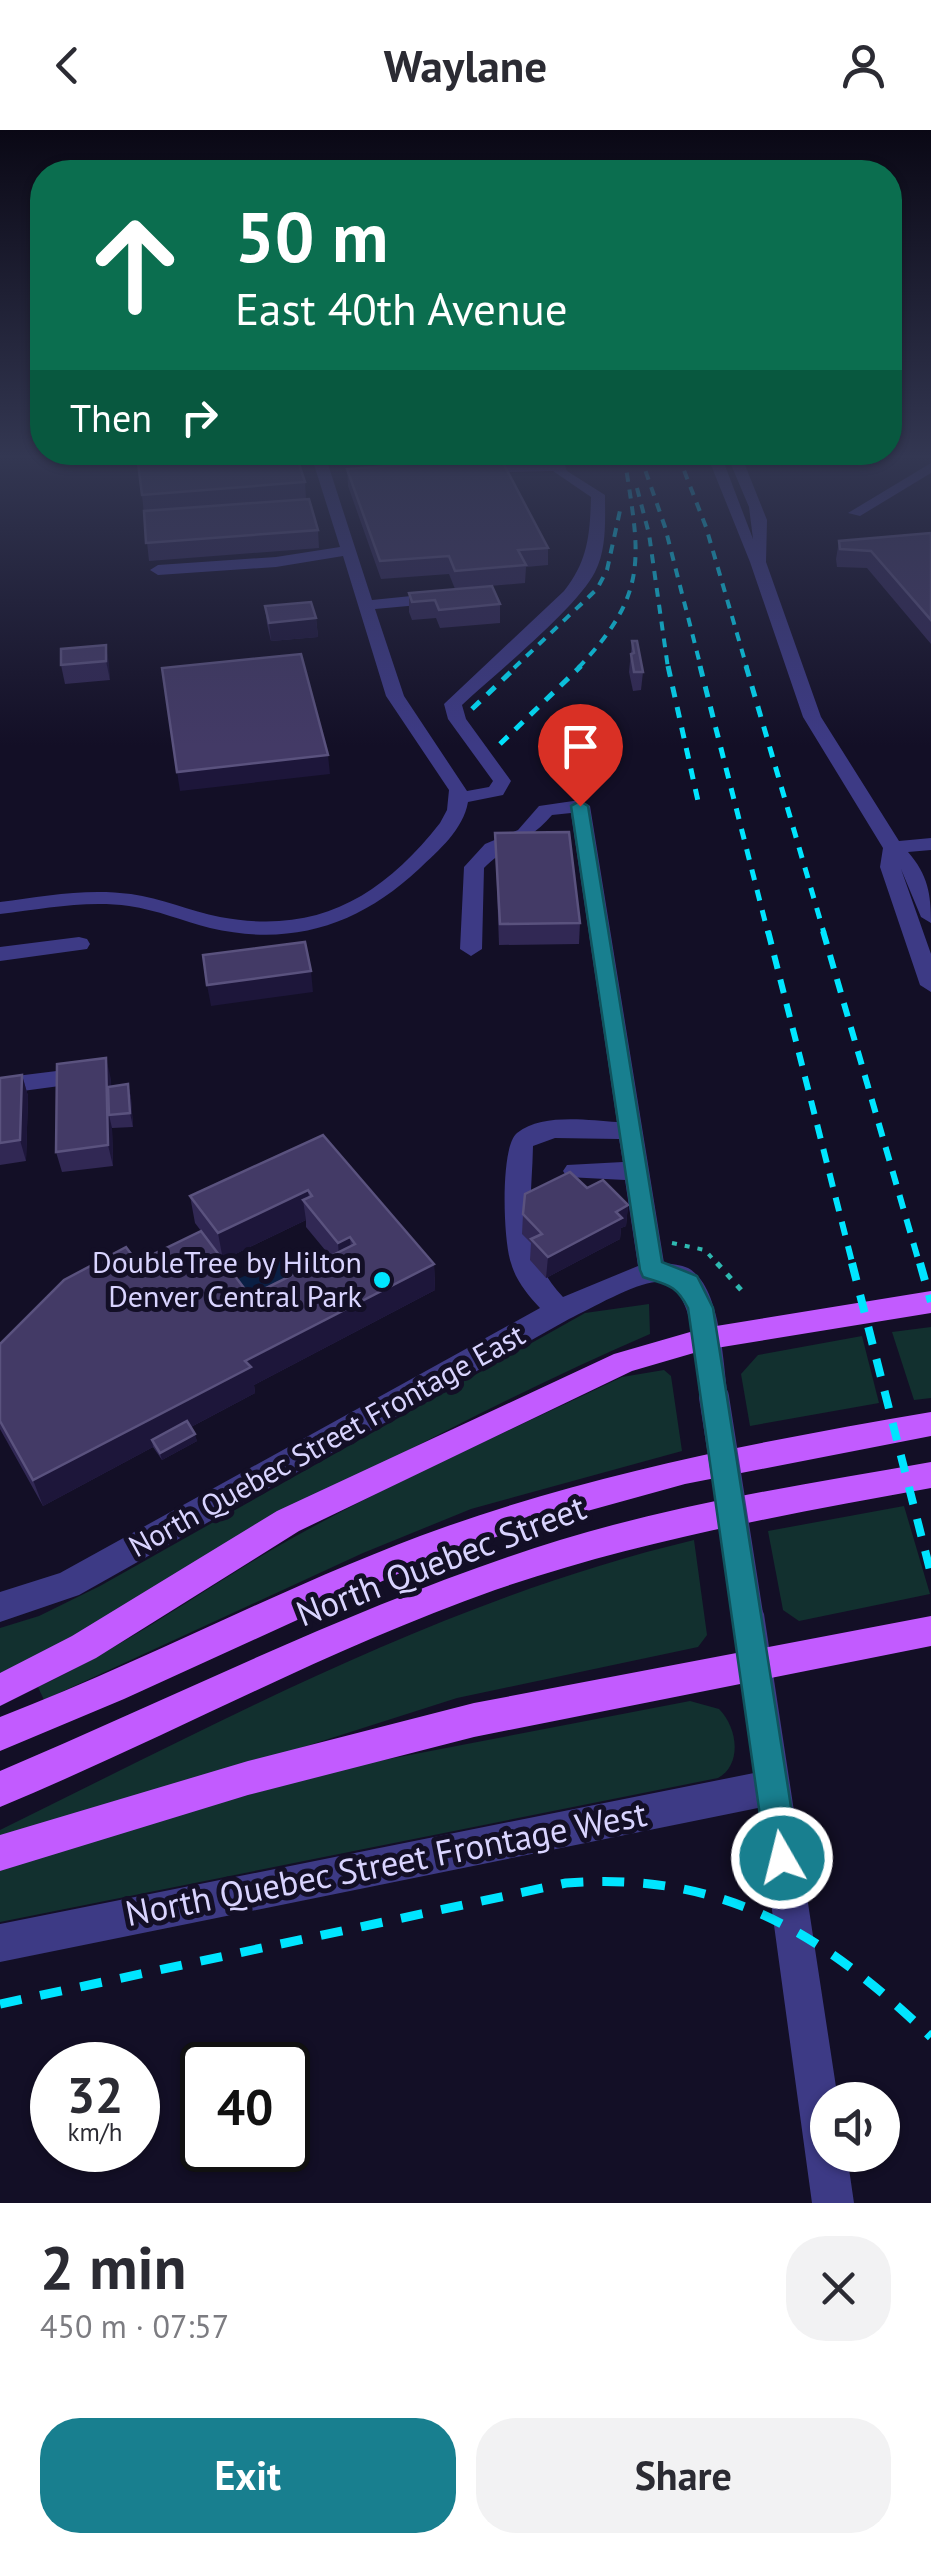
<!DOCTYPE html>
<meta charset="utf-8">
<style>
body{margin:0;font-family:"PT Sans",sans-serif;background:#f2f2f3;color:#2b2b33;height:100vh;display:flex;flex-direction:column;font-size:38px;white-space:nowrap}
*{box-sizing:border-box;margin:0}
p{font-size:32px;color:#7c7c81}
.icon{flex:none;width:55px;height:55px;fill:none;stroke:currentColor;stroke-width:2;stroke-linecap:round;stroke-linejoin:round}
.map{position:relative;height:2073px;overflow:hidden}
.drawer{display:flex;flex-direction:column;background:#fff;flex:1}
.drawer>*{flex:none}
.banner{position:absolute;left:30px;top:30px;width:872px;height:305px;border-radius:40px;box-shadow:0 2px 8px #0004;background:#0b6e4f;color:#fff;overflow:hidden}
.fabs{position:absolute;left:810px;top:1952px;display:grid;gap:20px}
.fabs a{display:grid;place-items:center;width:90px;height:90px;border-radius:50%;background:#fff;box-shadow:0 2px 8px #0004;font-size:50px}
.speed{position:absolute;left:30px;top:1912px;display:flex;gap:20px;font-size:50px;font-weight:700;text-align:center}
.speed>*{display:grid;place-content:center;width:130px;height:130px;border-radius:50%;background:#fff;box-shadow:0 2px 8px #0004;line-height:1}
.speed small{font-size:25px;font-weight:400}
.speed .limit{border:5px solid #111;border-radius:15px;background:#fff;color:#111}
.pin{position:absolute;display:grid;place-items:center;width:85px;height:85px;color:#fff;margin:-102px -42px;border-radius:50% 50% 50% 0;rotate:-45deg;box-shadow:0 0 10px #0007}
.pin .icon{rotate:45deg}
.me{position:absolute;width:110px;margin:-55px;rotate:352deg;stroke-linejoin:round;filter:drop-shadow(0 0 8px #0008)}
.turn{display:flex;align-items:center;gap:35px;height:210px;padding:0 40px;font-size:45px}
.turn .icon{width:130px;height:130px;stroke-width:2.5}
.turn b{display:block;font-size:70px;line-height:85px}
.then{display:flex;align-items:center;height:95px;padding:0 40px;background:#0003;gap:20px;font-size:38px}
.round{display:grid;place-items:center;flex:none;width:105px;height:105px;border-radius:40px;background:#f2f2f3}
.overview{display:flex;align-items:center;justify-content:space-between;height:170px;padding:0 40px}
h1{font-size:60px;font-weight:800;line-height:75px}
.button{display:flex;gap:20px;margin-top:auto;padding:20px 40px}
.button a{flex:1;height:115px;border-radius:40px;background:#187f8f;color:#fff;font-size:40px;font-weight:800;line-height:115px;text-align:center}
.button a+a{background:#f2f2f3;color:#2b2b33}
header{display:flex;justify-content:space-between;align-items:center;height:130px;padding:0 40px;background:#fff;font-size:45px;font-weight:800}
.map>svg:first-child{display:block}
.green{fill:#12302f}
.water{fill:#0a1f44}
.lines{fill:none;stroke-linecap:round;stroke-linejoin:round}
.path-far1{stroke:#2fb8b0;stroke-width:4;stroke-dasharray:5 8;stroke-linecap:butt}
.path{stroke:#2fb8b0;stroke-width:5;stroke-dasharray:6 9;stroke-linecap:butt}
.minor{fill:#3d3a85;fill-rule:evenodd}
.major{fill:#c25bff;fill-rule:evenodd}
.rail-far4{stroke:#00e5ff;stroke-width:4;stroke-dasharray:9 8;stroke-linecap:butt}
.rail-far3{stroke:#00e5ff;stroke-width:5;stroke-dasharray:11 10;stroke-linecap:butt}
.rail-far2{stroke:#00e5ff;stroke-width:6;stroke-dasharray:14 11;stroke-linecap:butt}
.rail-far1{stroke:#00e5ff;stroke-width:8;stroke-dasharray:18 15;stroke-linecap:butt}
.rail{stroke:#00e5ff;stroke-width:9;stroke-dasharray:22 19;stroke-linecap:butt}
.minor-bridge{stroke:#3d3a85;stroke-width:30}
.wall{fill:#312854}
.shaded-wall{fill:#1d163a}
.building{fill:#433a66;stroke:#5a527e;stroke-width:2.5}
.route{fill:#187f8f;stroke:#10535d;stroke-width:2.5}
.poi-dot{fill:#00e5ff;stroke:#130f26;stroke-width:4}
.labels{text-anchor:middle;stroke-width:10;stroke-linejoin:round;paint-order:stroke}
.poi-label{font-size:30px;fill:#d9d4ff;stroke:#130f26;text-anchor:end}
.street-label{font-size:30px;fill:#d9d4ff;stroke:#130f26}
.near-street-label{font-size:35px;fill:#d9d4ff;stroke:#130f26}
</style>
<header><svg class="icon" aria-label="back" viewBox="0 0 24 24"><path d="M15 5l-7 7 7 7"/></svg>Waylane<svg class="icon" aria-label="person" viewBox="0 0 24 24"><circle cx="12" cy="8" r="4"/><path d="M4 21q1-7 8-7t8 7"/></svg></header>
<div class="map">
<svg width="931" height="2073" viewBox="0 0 931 2073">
<rect width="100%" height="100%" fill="#130f26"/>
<g class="green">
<path d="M649,1174L650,1204C424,1302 212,1427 0,1553V1498L39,1486L100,1456L585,1183Z"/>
<polygon points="931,1197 931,1268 914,1270 892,1202"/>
<polygon points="862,1206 879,1273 750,1296 741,1244 758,1225"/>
<path d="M664,1240L671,1246L682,1321L471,1379L363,1423L44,1570L38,1557C120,1519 191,1468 268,1422C381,1356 504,1304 622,1247Z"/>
<polygon points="904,1376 930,1464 799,1491 783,1480 768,1401"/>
<path d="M694,1410L707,1505L698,1517L457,1568L15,1709L0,1708V1700C226,1589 447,1469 694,1410Z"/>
<path d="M690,1571L719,1579C737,1597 743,1634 718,1648L0,1792V1735L347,1637Z"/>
</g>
<polygon class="water" points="284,1127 298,1145 251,1168 238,1149"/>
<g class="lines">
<polyline class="path-far1" points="672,1113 705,1120 719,1136"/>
<polyline class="path" points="717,1133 743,1162"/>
<g class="minor">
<polygon points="170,325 120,333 113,329 118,325"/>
<path d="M311,325H325L372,470L441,463L449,468L441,473L375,479L404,566L467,661L489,657L493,651L448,589L444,574L564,461C588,431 590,404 591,367L553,341L471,343L464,339L471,335L550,333L547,325H561L567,341L605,365C605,390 607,419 595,442C576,479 495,544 462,575L466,589L511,651L503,665L468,672C463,700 439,720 419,739C359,795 292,817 210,798C183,791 157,780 129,776C86,770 43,779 0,784V772C43,766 87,758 131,764C161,768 190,781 220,787C316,805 381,768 440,693L447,680L449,660L386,566L343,426L276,437L158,445L150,440L158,435L276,427L340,417Z"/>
<path d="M707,325H721L753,409L749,377L727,325H741L767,390L766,432L821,587L899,711L931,708V720L908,722C928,745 931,764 931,793L921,787L901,739L931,824V862L920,855L880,737L883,718L803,587L750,432Z"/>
<polygon points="931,333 931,343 860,386 848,383"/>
<path d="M580,670L590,676L664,1133C672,1134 681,1135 688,1138C721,1156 723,1233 728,1267L724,1275L714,1279L704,1275L700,1267C695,1237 697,1151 656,1152C635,1153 590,1179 569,1189L79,1465L0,1492V1462L60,1443L540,1178C528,1165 516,1151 511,1133C503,1111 500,1016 517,1003C542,983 587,990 617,992L571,683L552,685C528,713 507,714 484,738L482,819L471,826L460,819L464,737L485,714L518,700L539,676ZM555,1008L619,1009L623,1032L567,1035L563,1041L567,1047L625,1050L638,1136L563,1167C519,1121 532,1075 533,1016Z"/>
<polygon points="79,807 87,809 90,814 87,819 0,831 0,817"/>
<polygon points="89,937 97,939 101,945 97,951 0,964 0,948"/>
<polygon points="748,1469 759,1473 764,1484 838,1970 828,1970 828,2025 847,2025 854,2073 812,2073 758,1678 0,1832 0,1794 754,1643 732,1484 737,1473"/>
</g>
<g class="major">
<polygon points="931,1161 931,1183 704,1220 632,1241 299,1401 96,1528 0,1576 0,1543 72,1506 277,1381 614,1224 704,1198"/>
<path d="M931,1282V1306L685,1354L504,1404L400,1443L124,1569L0,1621V1587C151,1529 293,1451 445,1397C603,1341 767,1310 931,1282Z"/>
<path d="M931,1332V1358C783,1385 637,1411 495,1460C325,1520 166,1608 0,1677V1641C186,1562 367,1470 560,1410C681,1373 807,1354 931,1332Z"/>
<polygon points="931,1486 931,1516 474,1607 248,1665 0,1741 0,1705 248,1631 474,1573"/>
</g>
<g class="rail-far4">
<polyline points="640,325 665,397 701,538"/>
<polyline points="678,325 706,397 747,538"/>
<polyline points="637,358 649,404 668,538"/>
<polyline points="514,538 597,459 607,440 621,376"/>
<path d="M578,538C652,461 639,424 624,325"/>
</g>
<g class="rail-far3">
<polyline points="668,536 698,671"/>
<polyline points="700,536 768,803"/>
<polyline points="746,536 824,803"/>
<polyline points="472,579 517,536"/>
<polyline points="500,614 581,536"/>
</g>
<g class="rail-far2">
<polyline points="768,801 853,1136"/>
<polyline points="823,801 920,1136"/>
</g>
<g class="rail-far1">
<polyline points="852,1133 931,1444"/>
<polyline points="920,1133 931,1172"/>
</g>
<path class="rail" d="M0,1874L566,1753C723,1741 821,1802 931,1907"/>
<polyline class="minor-bridge" points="714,1267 748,1484"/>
</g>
<g class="wall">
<polygon points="410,325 487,325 487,326 413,332"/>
<polygon points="347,339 548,418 548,435 526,437 525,453 455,459 449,444 381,449 348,356"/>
<polygon points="305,352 306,369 318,400 319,418 149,431 142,365"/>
<polygon points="931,403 931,514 867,438 837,437 836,429 839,411"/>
<polygon points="409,463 500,474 500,493 440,498 436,488 412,490 409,482"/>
<polygon points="265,476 316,488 318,507 271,511 267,494"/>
<polygon points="632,511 643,542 641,560 633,561 629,542"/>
<polygon points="106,515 110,550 65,554 61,535"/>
<polygon points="495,703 580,793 579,814 499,815"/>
<polygon points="106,928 111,957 128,954 131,968 133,997 112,998 113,1036 62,1042 56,1022"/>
<polygon points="22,945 28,966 26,1031 0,1035 0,948"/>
<polygon points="323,1005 434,1134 435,1160 254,1255 255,1263 191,1297 197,1311 162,1330 153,1317 43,1376 0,1299 0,1214 137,1132 250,1166 330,1126 306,1097 306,1090 223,1130 195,1093 190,1066"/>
<polygon points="587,1058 628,1075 626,1096 621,1098 620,1109 546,1148 530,1130 531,1113 522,1104 523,1084"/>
</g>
<g class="shaded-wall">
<polygon points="348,325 367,325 367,332 348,334"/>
<polygon points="316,488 318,507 271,511 269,493"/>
<polygon points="106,515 109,533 110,550 106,531"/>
<polygon points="328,625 330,644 180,661 177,642"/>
<polygon points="311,841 313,862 211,876 207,855"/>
<polygon points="106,928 111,949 112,985 109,985 112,998 113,1036 108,1015"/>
<polygon points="22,945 28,966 26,1031 20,1010"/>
<polygon points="128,954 131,968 133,997 130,983"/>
<polygon points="308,1060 310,1079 303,1070 306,1090 223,1130 218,1103"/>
<polygon points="628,1075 626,1096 621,1098 620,1109 546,1148 548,1127 616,1082"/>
<polygon points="350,1107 352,1134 340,1140 338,1113"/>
<polygon points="434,1134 435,1160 254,1255 255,1263 155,1316 152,1310 153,1317 43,1376 33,1350 245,1231"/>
<polygon points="195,1304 197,1311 162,1330 160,1323"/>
</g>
<g class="building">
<polygon points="137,325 296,325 305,352 142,365"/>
<polygon points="500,327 548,418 518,420 526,435 455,441 449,426 380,431 347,339"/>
<polygon points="309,369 318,400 146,413 144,381"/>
<polygon points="931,403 931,490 871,421 840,419 839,411"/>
<polygon points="492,456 500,474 439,480 435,470 412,472 409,463"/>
<polygon points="311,472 316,488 269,493 265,476"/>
<polygon points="632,511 637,511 643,542 634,542 631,524 634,523"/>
<polygon points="106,515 106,531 61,535 61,519"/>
<polygon points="301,524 328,625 177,642 162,538"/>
<polygon points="569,702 580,793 500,794 495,703"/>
<polygon points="305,812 311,841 207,855 203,825"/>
<polygon points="106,928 108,1015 56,1022 57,934"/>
<polygon points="22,945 20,1010 0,1013 0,948"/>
<polygon points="128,954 130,983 109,985 108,957"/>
<polygon points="323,1005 434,1134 245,1231 251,1237 33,1350 0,1291 0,1214 64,1150 126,1117 137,1132 201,1101 250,1166 355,1114 350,1107 338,1113 303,1070 312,1066 308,1060 218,1103 190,1066"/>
<polygon points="570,1042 587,1058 603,1050 628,1075 616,1082 622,1088 548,1127 531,1109 542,1104 523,1084 525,1064"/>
<polygon points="187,1291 195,1304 160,1323 152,1310"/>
</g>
<linearGradient id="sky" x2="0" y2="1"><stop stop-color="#0a0815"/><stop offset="0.53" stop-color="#333752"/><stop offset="1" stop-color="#333752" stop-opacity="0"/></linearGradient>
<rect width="931" height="616" fill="url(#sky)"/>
<path class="route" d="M580,671L588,676L662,1132L697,1146L713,1178L799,1728L794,1740L782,1745L771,1740L766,1728L688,1178C676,1154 667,1155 643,1147L640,1140L571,676Z"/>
<circle class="poi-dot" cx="382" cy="1150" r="10"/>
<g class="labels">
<g class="poi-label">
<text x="362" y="1143">DoubleTree by Hilton<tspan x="362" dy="34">Denver Central Park</tspan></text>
</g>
<g class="street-label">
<text transform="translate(327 1311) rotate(-29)" y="10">North Quebec Street Frontage East</text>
</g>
<g class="near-street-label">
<text transform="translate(441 1431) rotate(-21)" y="12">North Quebec Street</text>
<text transform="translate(386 1734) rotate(-11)" y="12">North Quebec Street Frontage West</text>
</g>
</g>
</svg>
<div class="fabs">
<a><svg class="icon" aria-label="sound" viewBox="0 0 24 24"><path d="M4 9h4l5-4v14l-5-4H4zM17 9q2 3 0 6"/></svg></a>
</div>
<div class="speed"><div>32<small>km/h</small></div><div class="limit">40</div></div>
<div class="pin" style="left:580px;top:676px;background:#d93025"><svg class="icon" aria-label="arrive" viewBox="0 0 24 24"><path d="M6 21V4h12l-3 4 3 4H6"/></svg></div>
<svg class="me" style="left:782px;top:1728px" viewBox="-20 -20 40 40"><circle r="17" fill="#187f8f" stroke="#fff" stroke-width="3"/><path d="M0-11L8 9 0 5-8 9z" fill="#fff"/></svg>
<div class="banner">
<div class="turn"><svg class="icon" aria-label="ahead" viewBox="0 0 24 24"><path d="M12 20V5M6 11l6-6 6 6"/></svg><div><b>50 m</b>East 40th Avenue</div></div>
<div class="then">Then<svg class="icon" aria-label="right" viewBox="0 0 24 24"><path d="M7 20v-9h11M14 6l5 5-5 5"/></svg></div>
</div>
</div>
<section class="drawer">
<div class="overview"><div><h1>2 min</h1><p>450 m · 07:57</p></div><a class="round"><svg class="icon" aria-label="close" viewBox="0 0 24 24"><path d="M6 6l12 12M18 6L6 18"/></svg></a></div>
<div class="button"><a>Exit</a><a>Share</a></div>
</section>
